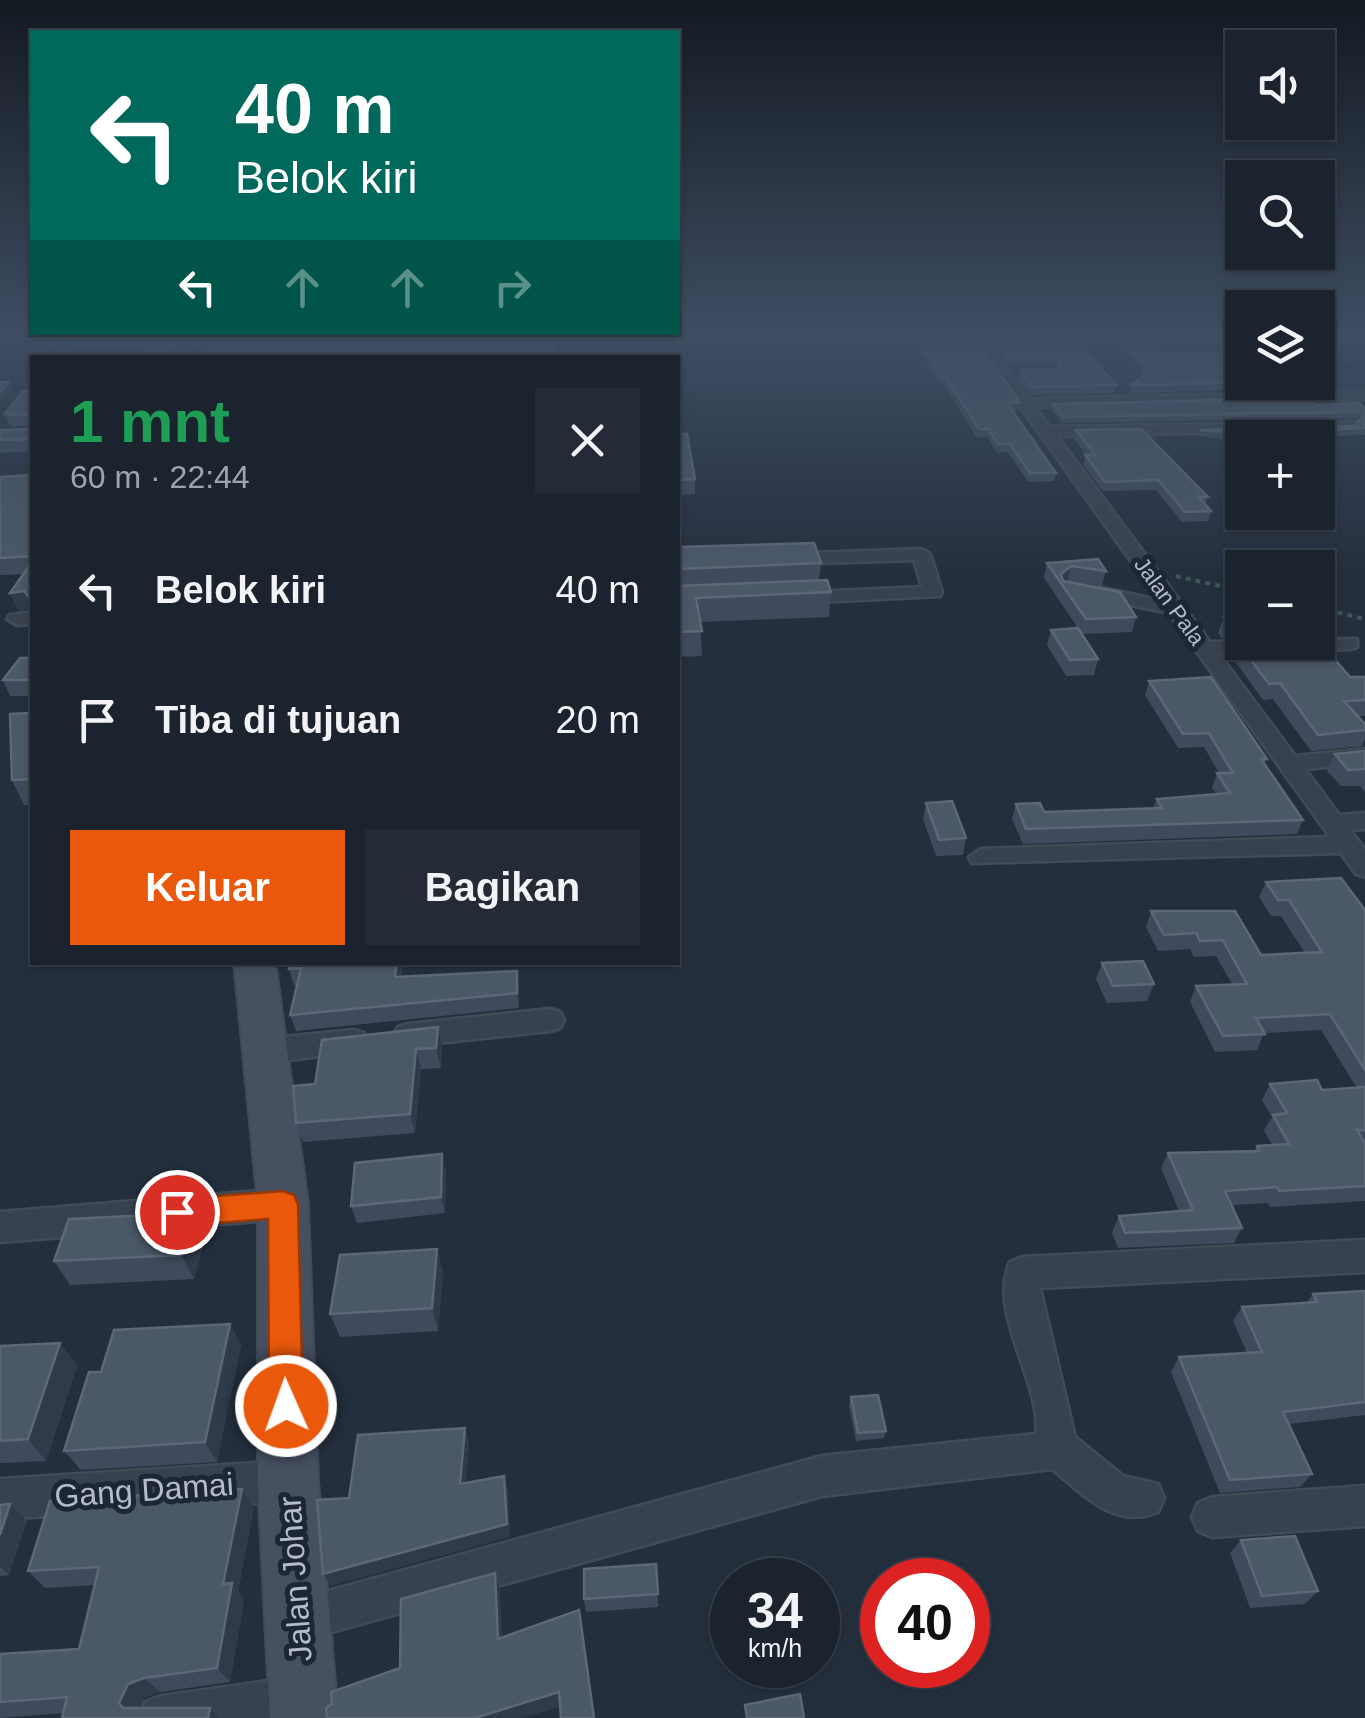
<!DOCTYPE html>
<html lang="id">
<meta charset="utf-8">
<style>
body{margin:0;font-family:Arial,sans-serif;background:#242b36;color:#f1f3f6;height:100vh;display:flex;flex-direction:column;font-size:38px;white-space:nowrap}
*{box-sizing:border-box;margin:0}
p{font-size:32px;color:#a0a4aa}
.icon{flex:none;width:55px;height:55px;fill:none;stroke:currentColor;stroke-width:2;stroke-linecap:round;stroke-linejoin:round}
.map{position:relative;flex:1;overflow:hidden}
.drawer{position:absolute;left:30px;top:355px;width:650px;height:610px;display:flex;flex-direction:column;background:#1b232e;border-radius:0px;box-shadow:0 2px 8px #0004,0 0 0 2px #39404a}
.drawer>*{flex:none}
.top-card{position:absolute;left:30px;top:30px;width:650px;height:305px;border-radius:0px;box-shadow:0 2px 8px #0004,0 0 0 2px #39404a;background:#00695c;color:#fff;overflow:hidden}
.buttons{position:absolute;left:1225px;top:30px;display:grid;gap:20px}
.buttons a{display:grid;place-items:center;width:110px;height:110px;border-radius:0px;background:#1b232e;box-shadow:0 2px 8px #0004,0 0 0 2px #39404a;font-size:50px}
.speed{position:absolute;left:710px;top:1558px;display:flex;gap:20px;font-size:50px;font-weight:700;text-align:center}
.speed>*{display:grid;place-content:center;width:130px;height:130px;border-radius:50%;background:#1b232e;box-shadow:0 2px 8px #0004,0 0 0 2px #39404a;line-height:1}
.speed small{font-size:25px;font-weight:400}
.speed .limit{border:15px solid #d22;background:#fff;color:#111}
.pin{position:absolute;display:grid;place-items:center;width:85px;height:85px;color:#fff;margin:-42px;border:5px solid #fff;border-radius:50%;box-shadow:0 2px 10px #0007}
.me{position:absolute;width:110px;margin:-55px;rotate:358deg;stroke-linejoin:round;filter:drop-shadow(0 0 8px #0008)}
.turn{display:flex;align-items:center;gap:35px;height:210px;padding:0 40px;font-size:45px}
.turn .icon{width:130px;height:130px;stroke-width:2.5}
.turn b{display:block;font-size:70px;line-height:85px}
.lanes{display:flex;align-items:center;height:95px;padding:0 40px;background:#0003;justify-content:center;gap:50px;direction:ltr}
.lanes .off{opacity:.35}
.round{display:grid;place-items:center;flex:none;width:105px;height:105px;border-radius:0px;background:#242b36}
.headline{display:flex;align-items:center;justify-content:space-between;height:170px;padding:0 40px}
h1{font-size:60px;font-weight:700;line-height:75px;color:#1e9e55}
.primary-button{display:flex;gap:20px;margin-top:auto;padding:20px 40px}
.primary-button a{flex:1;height:115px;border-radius:0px;background:#ea580c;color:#fff;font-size:40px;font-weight:700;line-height:115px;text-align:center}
.primary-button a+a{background:#242b36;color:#f1f3f6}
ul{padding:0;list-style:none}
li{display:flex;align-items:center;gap:30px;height:130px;padding:0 40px}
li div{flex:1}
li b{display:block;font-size:38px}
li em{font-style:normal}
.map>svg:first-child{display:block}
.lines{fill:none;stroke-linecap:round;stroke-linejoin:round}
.stream{stroke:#17263c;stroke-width:4}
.street-casing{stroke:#414a57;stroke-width:5}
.secondary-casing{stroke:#414a57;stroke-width:4}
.path{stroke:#3f5557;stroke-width:4;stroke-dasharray:5 5;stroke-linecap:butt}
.street{fill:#38414e;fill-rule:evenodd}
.secondary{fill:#465061;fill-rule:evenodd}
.wall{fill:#3f4b5c}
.shaded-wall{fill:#2f3b4b}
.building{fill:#4b5868;stroke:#5c6777;stroke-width:2.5}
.route{fill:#ea580c;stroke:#983908;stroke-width:2.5}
.labels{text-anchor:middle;stroke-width:10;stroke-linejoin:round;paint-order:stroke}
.far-street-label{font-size:22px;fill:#b4bcc9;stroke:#1d2633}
.near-street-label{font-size:32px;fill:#b4bcc9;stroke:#1d2633}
</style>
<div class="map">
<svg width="1365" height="1718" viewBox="0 0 1365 1718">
<rect width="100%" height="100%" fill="#242f3e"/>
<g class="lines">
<g class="stream">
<polyline points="1212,335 1242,342"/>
<polyline points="1318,359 1365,370"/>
</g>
<g class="street-casing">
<g id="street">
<polygon points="159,335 224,336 218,340 55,348 48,344 55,340"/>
<polygon points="969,335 982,335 1029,399 1365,391 1365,399 1035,407 1050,427 1356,422 1358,425 1351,429 1057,436 1210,642 1357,639 1357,647 1350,649 1219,654 1295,756 1365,749 1365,763 1305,769 1339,815 1365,813 1365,829 1350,830 1365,850 1365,877 1356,874 1341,853 972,863 969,857 981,849 1330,837 1169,613 1086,596 1084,592 1093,586 1159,600"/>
<polygon points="921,549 930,554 942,592 940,596 797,603 790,601 790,593 922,587 914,560 787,564 778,559 787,554"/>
<polygon points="32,612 32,624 17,625 7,619 10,615"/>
<polygon points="550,1009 560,1012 564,1020 560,1028 550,1031 408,1046 398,1043 393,1035 398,1027 408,1024"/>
<polygon points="354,1030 364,1033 369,1041 364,1049 354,1052 264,1063 254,1059 249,1051 254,1043 264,1039"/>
<polygon points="283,1189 295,1194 300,1204 295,1214 283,1219 0,1242 0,1212"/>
<path d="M1365,1240V1272L1040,1288L1075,1437L1123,1476L1158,1484L1164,1498L1158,1512C1115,1530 1083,1494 1052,1469L822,1496L299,1641L284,1635L278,1620L284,1605L299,1599L822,1456L1036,1434C1042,1383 987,1313 1010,1262L1022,1257Z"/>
<polygon points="288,1461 302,1467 308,1481 302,1495 288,1501 0,1519 0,1479"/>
<polygon points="1365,1486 1365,1526 1212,1537 1198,1531 1192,1517 1198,1503 1212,1497"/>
<polygon points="304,1676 320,1682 326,1698 320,1714 309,1718 139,1718 145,1702 161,1696"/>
</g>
</g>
<g class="secondary-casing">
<g id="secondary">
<polygon points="208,335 228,335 230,358 210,358"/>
<polygon points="234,962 275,962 308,1204 318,1481 338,1718 270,1718 258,1481 258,1204"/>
</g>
</g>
<g class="path">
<polyline points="1176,576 1242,591"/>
<polyline points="1318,608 1365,619"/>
</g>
<use href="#street" class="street"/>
<use href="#secondary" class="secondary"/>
</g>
<g class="wall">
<polygon points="203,335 206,350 174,351 153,338"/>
<polygon points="230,335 301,335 301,337 232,341"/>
<polygon points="379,335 484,335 486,346 554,345 555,358 228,358"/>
<polygon points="532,335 555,335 555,344 533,345"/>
<polygon points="911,335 971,335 1020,402 1018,410 1012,411 1056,473 1054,481 1028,482 1008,452 997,453 987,437 977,438 944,384 939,384"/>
<polygon points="987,335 1071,335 1116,385 1114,393 1031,395 1018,378 1020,370 1058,369 1059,364 1007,362"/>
<polygon points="1111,335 1144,335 1163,355 1242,382 1289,382 1287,389 1130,393 1132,385 1144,374"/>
<polygon points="32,390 32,451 0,453 0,430 30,429 30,426 10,426 5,414"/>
<polygon points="1053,404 1315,405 1365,409 1365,435 1324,436 1331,441 1328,448 1318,448 1318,438 1242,438 1242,451 1235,451 1223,439 1198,436 1200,430 1354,426 1359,421 1356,418 1062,423 1052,410"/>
<polygon points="1076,430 1208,497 1205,505 1211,511 1208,521 1182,522 1156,490 1103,491 1083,465 1086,455 1074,439"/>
<polygon points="678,434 695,479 695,494 678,495"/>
<polygon points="32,475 32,610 32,608 18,610 10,593 24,574 0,575 0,477"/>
<polygon points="678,547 821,563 819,581 831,592 829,617 700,622 702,656 678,657"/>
<polygon points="1047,563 1106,571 1102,586 1067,582 1136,617 1132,632 1082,634 1098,659 1094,675 1066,676 1047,645 1051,630 1078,628 1044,578"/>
<polygon points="1242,617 1242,638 1222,638 1218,633 1224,618"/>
<polygon points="1237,642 1350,677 1365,677 1365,716 1357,716 1365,724 1365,739 1362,746 1311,751 1273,699 1263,700 1232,657"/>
<polygon points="32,658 32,696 10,696 3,680"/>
<polygon points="1149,681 1267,759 1265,764 1303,820 1297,834 1023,844 1012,819 1016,804 1044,812 1153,808 1157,799 1216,794 1212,788 1217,773 1219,773 1204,747 1178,748 1145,695"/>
<polygon points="32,712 32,805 24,805 12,780"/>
<polygon points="1365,751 1365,792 1360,786 1341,786 1327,771 1335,754"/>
<polygon points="926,803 966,838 963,855 936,856 923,819"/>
<polygon points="1266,882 1365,910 1365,1201 1270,1207 1268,1203 1232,1205 1242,1228 1234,1243 1118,1248 1112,1232 1119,1216 1179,1211 1161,1168 1168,1153 1254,1152 1257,1146 1272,1145 1264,1130 1272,1117 1262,1100 1270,1084 1322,1090 1357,1088 1321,1030 1264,1033 1257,1050 1215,1052 1190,1002 1196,986 1232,984 1216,956 1194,957 1190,949 1158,951 1146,927 1151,911 1261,955 1305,953 1281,916 1271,916 1259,897"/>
<polygon points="290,962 403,962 401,977 519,987 519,1008 296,1031 290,1015 297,985 294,985 289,969"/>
<polygon points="1102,963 1154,984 1147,1001 1107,1003 1096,979"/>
<polygon points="322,1040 442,1047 441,1068 421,1069 415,1133 303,1142 296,1123 315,1084"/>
<polygon points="446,1170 445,1213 357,1223 351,1206"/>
<polygon points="205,1237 194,1279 70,1285 54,1261"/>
<polygon points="437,1249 443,1273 438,1331 340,1337 330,1314"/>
<polygon points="1365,1291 1365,1415 1289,1424 1312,1474 1300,1487 1220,1493 1171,1372 1179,1357 1247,1353 1233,1321 1242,1307 1307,1302 1313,1294"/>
<polygon points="230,1324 241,1345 217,1462 81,1470 64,1451 101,1372"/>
<polygon points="60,1343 77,1366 46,1461 0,1463 0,1346"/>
<polygon points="851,1397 886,1431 884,1438 856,1441 849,1405"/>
<polygon points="0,1505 27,1521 9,1575 0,1576"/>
<polygon points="254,1507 238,1591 244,1600 230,1682 160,1692 144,1698 139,1708 210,1708 220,1718 62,1718 63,1713 0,1718 0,1654 79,1649 95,1585 45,1588 28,1571"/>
<polygon points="1241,1540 1318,1591 1305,1604 1250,1608 1230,1553"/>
<polygon points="656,1564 658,1607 586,1612 584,1599"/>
</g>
<g class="shaded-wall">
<polygon points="398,337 400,350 389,347 390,342"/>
<polygon points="172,342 174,351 171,358 162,358"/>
<polygon points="9,382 11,388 0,403 0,393"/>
<polygon points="1071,566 1068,581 1062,585 1061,574"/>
<polygon points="24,591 32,608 18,610 10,593"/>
<polygon points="397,962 403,962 399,993 395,977"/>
<polygon points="517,971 519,987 519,1008 517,993"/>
<polygon points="438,1027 442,1047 441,1068 436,1048"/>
<polygon points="416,1049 421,1069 415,1133 410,1114"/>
<polygon points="442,1154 446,1170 445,1213 441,1197"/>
<polygon points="193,1213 205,1237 194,1279 181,1255"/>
<polygon points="437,1249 443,1273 438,1331 432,1308"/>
<polygon points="230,1324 241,1345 217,1462 205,1442"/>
<polygon points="60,1343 77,1366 46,1461 28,1439"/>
<polygon points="465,1428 469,1443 465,1497 460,1484"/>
<polygon points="504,1476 508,1490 510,1537 331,1586 323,1574"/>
<polygon points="242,1489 254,1507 238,1591 244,1600 230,1682 217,1668 223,1584"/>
<polygon points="10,1504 27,1521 9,1575 0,1567 0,1535"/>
<polygon points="495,1573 500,1589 503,1654 498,1639"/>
<polygon points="144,1678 160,1692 144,1698 136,1717 123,1708 119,1703 128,1684"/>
<polygon points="559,1692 562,1706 522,1718 475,1718"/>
<polygon points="210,1708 220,1718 208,1718"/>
</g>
<g class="building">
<polygon points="203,335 203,340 172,342 162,358 141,358 153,338"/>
<polygon points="379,335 451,335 398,337 390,342 389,347 554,345 554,358 228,358 230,343"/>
<polygon points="532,335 555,335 555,338 533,339"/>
<polygon points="916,335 971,335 1020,402 1007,403 1056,473 1030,473 1010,444 998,444 988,429 979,429 945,376 940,376"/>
<polygon points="994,335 1071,335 1116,385 1032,387 1020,370 1058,369 1060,357 1008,355"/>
<polygon points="1119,335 1144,335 1163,355 1230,353 1242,364 1242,382 1132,385 1149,370"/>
<polygon points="0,382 9,382 0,393"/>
<polygon points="32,390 32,439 0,440 0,430 30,429 30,415 5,414 23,391"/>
<polygon points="1307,398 1315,405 1358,403 1365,409 1365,428 1317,430 1331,441 1318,442 1318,438 1242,438 1242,444 1237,444 1225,432 1200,430 1354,426 1364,416 1358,412 1063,417 1053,404"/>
<polygon points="1141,429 1208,497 1199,497 1211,511 1185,512 1158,480 1105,482 1085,455 1095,455 1076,430"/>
<polygon points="678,434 687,434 695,479 678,480"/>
<polygon points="32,475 32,556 0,558 0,477"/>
<polygon points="814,543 821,563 678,569 678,547"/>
<polygon points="1098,559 1106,571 1071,566 1061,574 1063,581 1120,592 1136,617 1086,619 1047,563"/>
<polygon points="32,562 32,597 29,597 24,591 10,593"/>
<polygon points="827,580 831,592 696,598 702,631 678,632 678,586"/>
<polygon points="1242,617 1242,622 1227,623 1224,618"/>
<polygon points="1078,628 1098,659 1070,660 1051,630"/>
<polygon points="1318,640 1350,677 1365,677 1365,700 1344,701 1365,724 1365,730 1318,735 1280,683 1269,684 1237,642 1318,642"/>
<polygon points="20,658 32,658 32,680 3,680"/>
<polygon points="1211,677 1267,759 1261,759 1303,820 1026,829 1016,804 1040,803 1044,812 1162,808 1157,799 1230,793 1217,773 1233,773 1209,733 1183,734 1149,681"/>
<polygon points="32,712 32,779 12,780 10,714 32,713"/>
<polygon points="1365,751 1365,769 1348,770 1335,754"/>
<polygon points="952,801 966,838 939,840 926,803"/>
<polygon points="1341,878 1365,910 1365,1070 1330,1014 1256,1018 1265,1034 1223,1036 1196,986 1247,984 1223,940 1200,941 1196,933 1164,935 1151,911 1235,911 1261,955 1322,952 1289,900 1278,900 1266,882"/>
<polygon points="1143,961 1154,984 1113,986 1102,963"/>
<polygon points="290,962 397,962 395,977 517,971 517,993 290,1015 301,968 289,969"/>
<polygon points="438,1027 436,1048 416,1049 410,1114 296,1123 293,1086 315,1084 322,1040"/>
<polygon points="1317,1080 1322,1090 1365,1087 1365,1130 1357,1130 1365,1144 1365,1186 1279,1191 1277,1187 1225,1191 1242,1228 1125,1233 1119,1216 1193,1210 1168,1153 1259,1151 1257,1146 1289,1144 1273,1115 1287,1113 1270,1084"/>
<polygon points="442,1154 441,1197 351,1206 355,1163"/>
<polygon points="193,1213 181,1255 54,1261 69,1219"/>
<polygon points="437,1249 432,1308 330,1314 340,1255"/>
<polygon points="1365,1291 1365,1402 1283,1412 1312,1474 1230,1480 1179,1357 1262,1352 1242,1307 1317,1302 1313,1294"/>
<polygon points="230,1324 205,1442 64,1451 89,1372 101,1372 114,1330"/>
<polygon points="60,1343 28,1439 0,1441 0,1346"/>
<polygon points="878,1395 886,1431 858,1433 851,1397"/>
<polygon points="465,1428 460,1484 504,1476 507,1524 323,1574 317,1500 349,1498 358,1435"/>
<polygon points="242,1489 223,1584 232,1583 217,1668 144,1678 128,1684 119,1703 123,1708 210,1708 208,1718 62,1718 67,1697 0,1702 0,1654 79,1649 99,1567 28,1571 50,1501"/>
<polygon points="10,1504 0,1535 0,1505"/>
<polygon points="1295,1536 1318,1591 1262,1596 1241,1540"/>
<polygon points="656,1564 658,1594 584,1599 584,1569"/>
<polygon points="495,1573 498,1639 579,1610 594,1718 561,1718 559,1692 475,1718 327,1718 326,1708 332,1704 331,1692 400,1668 401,1599"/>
<polygon points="800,1694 804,1718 747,1718 745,1705"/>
</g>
<linearGradient id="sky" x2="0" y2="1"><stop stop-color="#141a22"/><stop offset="0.58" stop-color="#3f4d63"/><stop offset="1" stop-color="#3f4d63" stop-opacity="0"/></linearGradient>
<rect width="1365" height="576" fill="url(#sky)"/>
<polygon class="route" points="283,1191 294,1195 298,1204 303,1406 298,1419 286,1424 274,1419 269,1406 268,1219 177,1226 166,1222 162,1212 166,1203 177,1199"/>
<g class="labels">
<g class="far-street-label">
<text transform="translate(1170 601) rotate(54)" y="8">Jalan Pala</text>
</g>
<g class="near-street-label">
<text transform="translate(144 1490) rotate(-4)" y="11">Gang Damai</text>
<text transform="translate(295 1579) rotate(-94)" y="11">Jalan Johar</text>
</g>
</g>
</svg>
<div class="buttons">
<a><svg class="icon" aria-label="sound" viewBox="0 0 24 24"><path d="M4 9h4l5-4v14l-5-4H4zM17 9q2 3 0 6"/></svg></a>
<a><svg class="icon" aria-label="search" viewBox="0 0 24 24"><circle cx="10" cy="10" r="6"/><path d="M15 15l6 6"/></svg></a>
<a><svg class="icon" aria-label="layers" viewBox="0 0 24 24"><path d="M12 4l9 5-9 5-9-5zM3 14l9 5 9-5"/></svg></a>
<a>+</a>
<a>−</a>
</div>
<div class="speed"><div>34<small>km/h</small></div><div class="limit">40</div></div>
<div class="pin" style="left:177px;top:1212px;background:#d93025"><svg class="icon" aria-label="arrive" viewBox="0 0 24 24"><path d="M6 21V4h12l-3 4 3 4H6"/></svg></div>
<svg class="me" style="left:286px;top:1406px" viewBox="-20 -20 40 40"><circle r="17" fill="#ea580c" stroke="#fff" stroke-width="3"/><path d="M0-11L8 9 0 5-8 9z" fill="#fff"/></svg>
<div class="top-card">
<div class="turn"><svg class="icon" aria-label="left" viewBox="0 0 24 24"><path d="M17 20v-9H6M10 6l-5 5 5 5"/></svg><div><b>40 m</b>Belok kiri</div></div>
<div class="lanes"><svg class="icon" aria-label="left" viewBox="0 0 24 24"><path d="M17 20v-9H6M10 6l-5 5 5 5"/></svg><svg class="icon off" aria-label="ahead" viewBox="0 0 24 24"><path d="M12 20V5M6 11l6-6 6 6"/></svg><svg class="icon off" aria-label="ahead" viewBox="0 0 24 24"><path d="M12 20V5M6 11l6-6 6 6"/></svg><svg class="icon off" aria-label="right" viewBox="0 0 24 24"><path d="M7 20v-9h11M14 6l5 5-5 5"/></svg></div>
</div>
<section class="drawer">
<div class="headline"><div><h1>1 mnt</h1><p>60 m · 22:44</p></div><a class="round"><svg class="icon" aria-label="close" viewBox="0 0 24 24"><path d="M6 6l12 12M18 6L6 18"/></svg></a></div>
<ul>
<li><svg class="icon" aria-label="left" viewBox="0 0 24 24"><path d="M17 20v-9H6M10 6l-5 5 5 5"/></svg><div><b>Belok kiri</b></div><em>40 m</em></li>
<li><svg class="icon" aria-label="arrive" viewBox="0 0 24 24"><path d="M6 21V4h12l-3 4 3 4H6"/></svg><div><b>Tiba di tujuan</b></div><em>20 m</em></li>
</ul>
<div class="primary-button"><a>Keluar</a><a>Bagikan</a></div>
</section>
</div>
